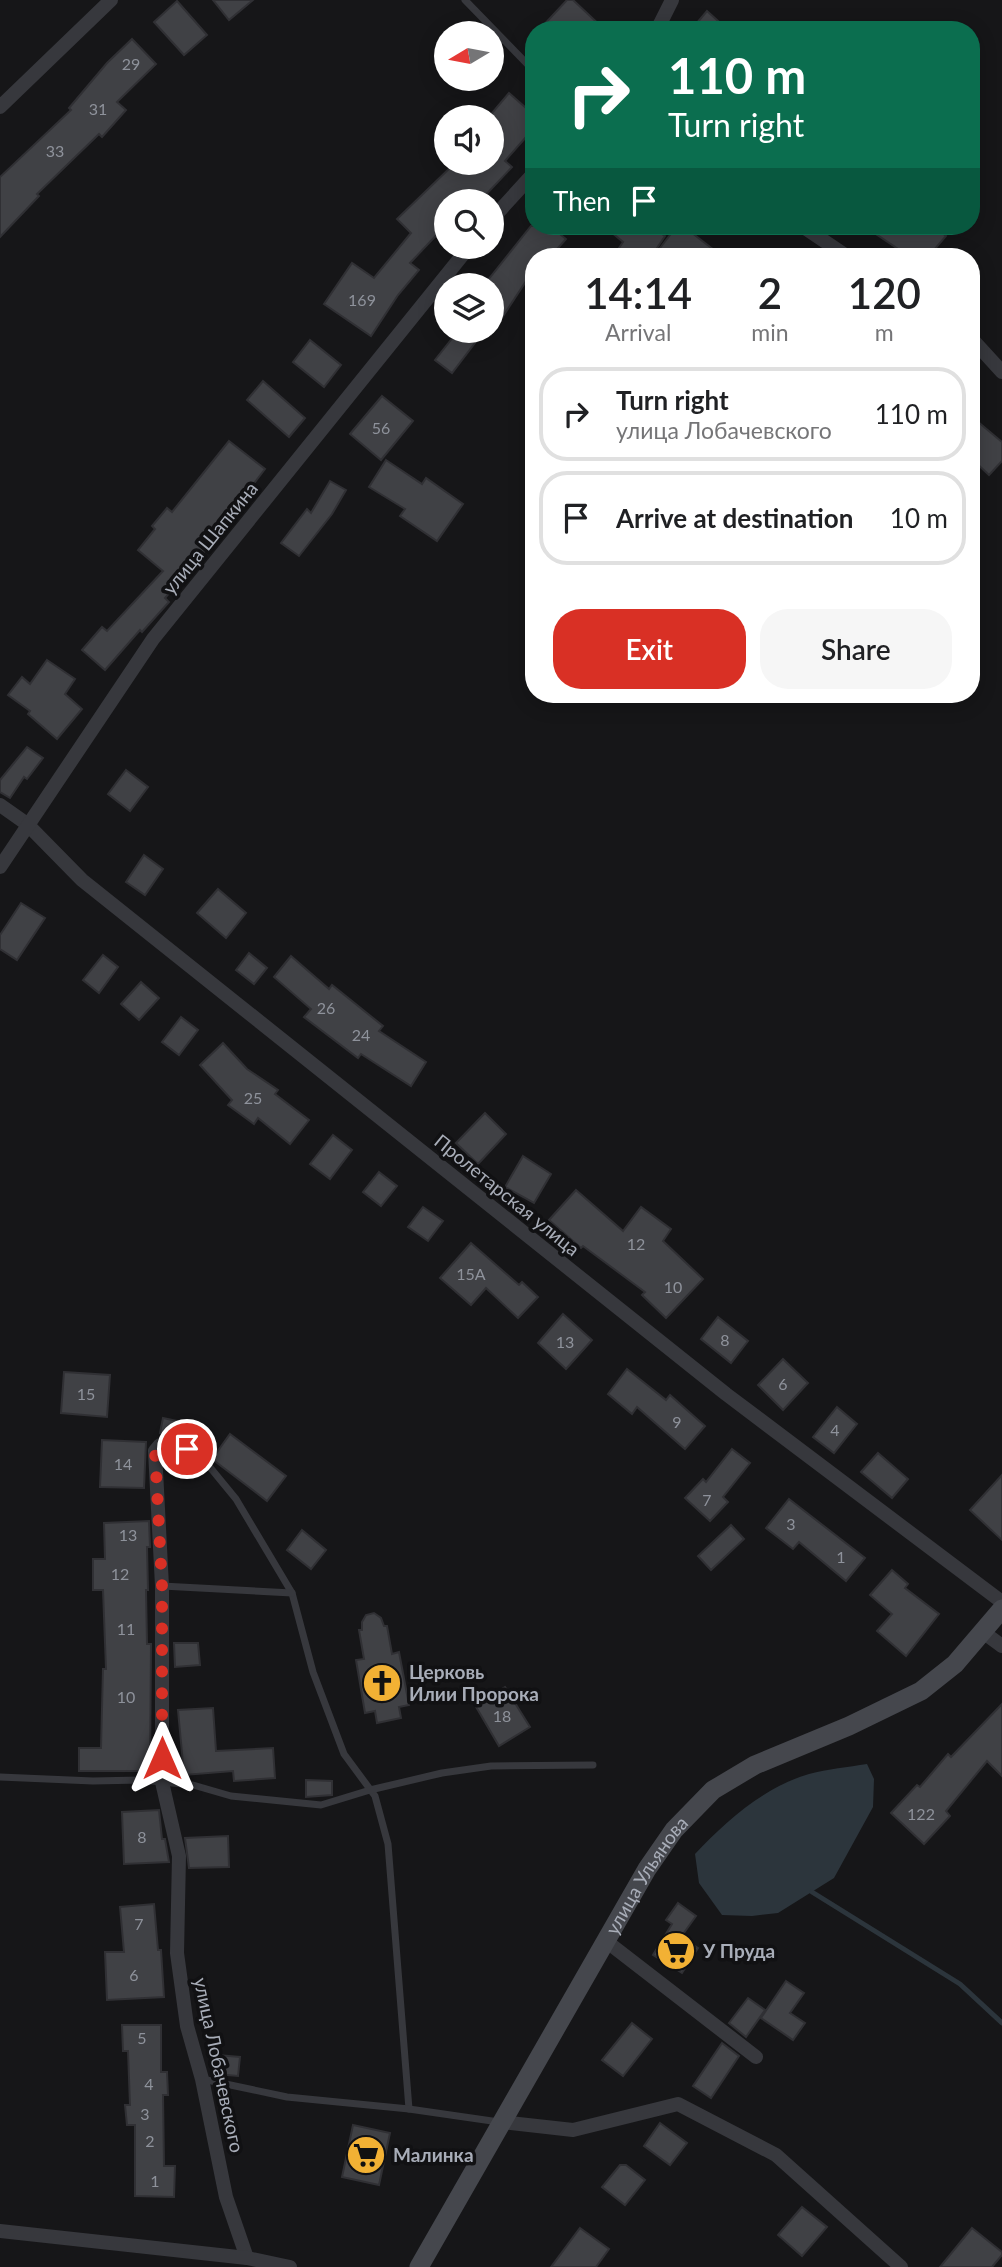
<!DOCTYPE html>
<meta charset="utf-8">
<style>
body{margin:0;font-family:Lato,sans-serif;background:#f6f6f6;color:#202124;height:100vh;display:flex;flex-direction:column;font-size:26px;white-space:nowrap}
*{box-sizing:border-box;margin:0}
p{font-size:23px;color:#757577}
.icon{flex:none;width:38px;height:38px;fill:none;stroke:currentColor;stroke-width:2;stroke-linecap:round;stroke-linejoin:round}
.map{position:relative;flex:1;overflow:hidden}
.details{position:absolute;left:525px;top:248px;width:455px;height:455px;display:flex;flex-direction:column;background:#fff;border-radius:28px;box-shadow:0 4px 18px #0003}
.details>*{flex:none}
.top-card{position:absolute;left:525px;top:21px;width:455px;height:214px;border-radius:28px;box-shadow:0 4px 18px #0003;background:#0b6e4f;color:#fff;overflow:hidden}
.needle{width:46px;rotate:260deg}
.fabs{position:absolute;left:434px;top:21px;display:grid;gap:14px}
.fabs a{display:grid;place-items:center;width:70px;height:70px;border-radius:50%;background:#fff;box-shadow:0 4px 18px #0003;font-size:35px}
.pin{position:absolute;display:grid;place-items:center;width:60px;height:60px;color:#fff;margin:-30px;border:4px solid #fff;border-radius:50%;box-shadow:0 2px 7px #0007}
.me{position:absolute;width:77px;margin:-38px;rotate:0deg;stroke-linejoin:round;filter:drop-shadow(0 0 5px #0008)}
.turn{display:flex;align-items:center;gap:24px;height:147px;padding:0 28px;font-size:32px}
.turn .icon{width:91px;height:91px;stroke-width:2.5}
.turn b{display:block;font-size:49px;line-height:60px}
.then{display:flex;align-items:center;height:66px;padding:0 28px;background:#0003;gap:14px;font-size:26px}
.eta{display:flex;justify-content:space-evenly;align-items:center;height:119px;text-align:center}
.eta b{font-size:42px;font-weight:600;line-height:49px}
.button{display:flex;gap:14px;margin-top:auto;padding:14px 28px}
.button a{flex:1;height:80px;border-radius:28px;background:#d93025;color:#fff;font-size:28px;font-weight:600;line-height:80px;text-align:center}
.button a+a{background:#f6f6f6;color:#202124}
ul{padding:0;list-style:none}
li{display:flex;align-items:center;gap:21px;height:94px;margin:0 14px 10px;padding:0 14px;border:4px solid #e0e0e0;border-radius:28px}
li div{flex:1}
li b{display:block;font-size:26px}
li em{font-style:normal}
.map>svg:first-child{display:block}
.water{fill:#2c353c}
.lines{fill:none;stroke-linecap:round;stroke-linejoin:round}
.stream{stroke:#2c353c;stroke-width:5}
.building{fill:#404145;stroke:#303034;stroke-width:2}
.service{stroke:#37383d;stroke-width:7}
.minor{stroke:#37383d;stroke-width:14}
.secondary{stroke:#45474d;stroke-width:19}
.route{stroke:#d93025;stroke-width:12;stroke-dasharray:0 21.6}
.labels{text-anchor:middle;stroke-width:7;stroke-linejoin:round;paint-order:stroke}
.number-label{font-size:16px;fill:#8e929b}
.street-label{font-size:19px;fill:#a8adb8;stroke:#111113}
.poi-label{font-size:19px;font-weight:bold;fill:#a8adb8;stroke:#111113;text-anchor:start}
</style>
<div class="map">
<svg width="1002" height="2267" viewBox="0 0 1002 2267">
<rect width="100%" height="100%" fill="#161618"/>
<path class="water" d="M867,1764L874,1779L873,1807L834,1878L778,1913L752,1916L722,1915L699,1883L695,1854C726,1821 764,1787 809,1774C828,1769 848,1767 867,1764Z"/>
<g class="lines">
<polyline class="stream" points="812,1892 960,1984 1002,2023"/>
</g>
<g class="building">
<polygon points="213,0 253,0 229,20"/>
<polygon points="567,0 573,0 605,30 539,30"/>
<polygon points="177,1 207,35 184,55 154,22"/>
<polygon points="707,11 728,30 691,30"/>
<polygon points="132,39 156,64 117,102 126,110 102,137 99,134 37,194 39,196 0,237 0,177 71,110 69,108 107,63"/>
<polygon points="509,93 534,115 534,128 505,161 512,167 480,201 446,201 446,225 410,263 419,270 398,295 371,336 324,304 352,263 374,278 411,233 397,219 455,163 492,163 492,113"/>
<polygon points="531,226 550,226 566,239 550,257 534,257 534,269 492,333 492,285 484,285"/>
<polygon points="604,226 649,226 665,236 651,257 613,257 623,242"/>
<polygon points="677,226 683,226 723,257 673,257 660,248"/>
<polygon points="864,226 933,226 946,236 928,257 910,257"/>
<polygon points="458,331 484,331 452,373 435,360"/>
<polygon points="310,340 341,365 324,387 293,362"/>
<polygon points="263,381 305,418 289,437 247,400"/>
<polygon points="382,396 413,421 381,460 350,434"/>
<polygon points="971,416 1002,442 1002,461 989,475 971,458"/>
<polygon points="229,441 265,469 208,543 210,545 165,598 169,602 142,632 140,630 105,670 82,650 102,627 107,631 163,571 138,550 155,529 152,526 167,508 172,512"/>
<polygon points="386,460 422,484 426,478 463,504 437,541 400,516 405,509 369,487"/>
<polygon points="330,481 346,490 332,514 299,556 281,543 307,509 311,513"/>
<polygon points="47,660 75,679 65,694 82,709 57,739 28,714 30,711 8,695 22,677 30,684"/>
<polygon points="27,747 43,758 27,779 24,777 10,798 0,792 0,780"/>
<polygon points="126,770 148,787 130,811 108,794"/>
<polygon points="144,855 163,869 145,895 126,882"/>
<polygon points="218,889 246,913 226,938 197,913"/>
<polygon points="21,903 45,918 17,960 0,949 0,935"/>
<polygon points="249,953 267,968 254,984 236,970"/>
<polygon points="103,955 118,967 99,993 83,980"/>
<polygon points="291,956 329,989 332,985 383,1026 379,1031 426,1062 411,1086 361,1054 358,1058 304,1017 311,1009 274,977"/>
<polygon points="141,982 159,998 139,1020 121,1004"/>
<polygon points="181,1017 198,1030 179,1055 162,1042"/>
<polygon points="223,1043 247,1069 278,1090 275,1094 309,1120 290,1144 258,1118 254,1124 228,1105 232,1100 200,1065"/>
<polygon points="485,1113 506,1134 478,1164 456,1143"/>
<polygon points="333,1135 352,1150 330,1179 310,1164"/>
<polygon points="523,1156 551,1174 534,1203 505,1187"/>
<polygon points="379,1172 397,1186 381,1206 363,1192"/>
<polygon points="576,1190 623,1231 641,1207 671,1229 663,1241 703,1279 666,1318 642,1295 645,1292 583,1246 581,1248 549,1220"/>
<polygon points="423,1207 443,1221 428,1241 408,1227"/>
<polygon points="471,1243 519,1285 522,1282 538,1297 518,1318 486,1288 471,1305 440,1278"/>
<polygon points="563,1314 592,1340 566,1369 538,1343"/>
<polygon points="718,1317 748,1341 731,1363 701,1339"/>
<polygon points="783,1359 808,1383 783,1410 758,1385"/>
<polygon points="627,1369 666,1400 670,1395 705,1426 685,1449 637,1407 632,1414 608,1394"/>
<polygon points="64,1372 110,1375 107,1417 61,1413"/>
<polygon points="837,1407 857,1424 834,1453 813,1437"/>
<polygon points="163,1418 182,1422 179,1437 160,1433"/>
<polygon points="230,1434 286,1476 267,1501 212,1459"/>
<polygon points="102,1440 146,1442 144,1488 100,1487"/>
<polygon points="732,1449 750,1463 723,1497 728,1502 710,1521 685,1498 703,1479 706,1482"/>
<polygon points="878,1453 908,1479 892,1498 861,1472"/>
<polygon points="1002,1475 1002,1540 970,1510"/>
<polygon points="789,1499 865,1558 846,1581 799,1542 793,1549 766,1528"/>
<polygon points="149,1521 150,1547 147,1547 148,1590 146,1590 147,1644 151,1644 150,1771 79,1771 79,1748 101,1748 103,1669 106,1669 103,1590 93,1590 93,1559 105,1559 104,1523"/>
<polygon points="731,1525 744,1539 711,1570 698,1556"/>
<polygon points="302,1530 326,1550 311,1569 287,1550"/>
<polygon points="892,1570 908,1584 905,1588 939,1614 906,1656 877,1631 892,1614 870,1595"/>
<polygon points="374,1613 381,1618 384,1626 387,1626 392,1654 399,1652 409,1705 399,1707 401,1718 377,1723 375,1711 365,1713 356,1660 364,1659 359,1630 362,1630 362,1622 366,1615"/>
<polygon points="174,1643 198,1643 200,1665 175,1667"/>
<polygon points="505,1687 530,1727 499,1746 475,1705"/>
<polygon points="1002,1704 1002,1776 987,1761 946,1811 950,1816 924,1844 891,1813 917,1785 920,1787 948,1754 951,1757"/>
<polygon points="213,1708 216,1751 273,1748 275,1778 234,1781 233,1771 184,1775 178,1710"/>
<polygon points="306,1780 332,1781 332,1795 306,1797"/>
<polygon points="159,1810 162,1839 165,1839 169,1862 124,1864 122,1812"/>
<polygon points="228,1836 229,1867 189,1868 185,1838"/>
<polygon points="678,1903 696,1916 681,1937 698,1948 682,1973 653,1955 672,1924 666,1920"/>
<polygon points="154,1904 158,1950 161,1950 164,1997 107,2000 105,1952 124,1952 120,1907"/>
<polygon points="786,1981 804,1993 790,2013 805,2023 793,2040 761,2018"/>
<polygon points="748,1998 765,2010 746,2037 729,2023"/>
<polygon points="632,2023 652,2039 623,2076 602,2060"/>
<polygon points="122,2025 161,2025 161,2072 167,2072 168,2095 163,2095 164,2166 175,2166 174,2197 135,2196 135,2125 127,2125 125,2105 130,2105 128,2051 123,2051"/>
<polygon points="722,2043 739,2056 711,2098 693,2086"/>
<polygon points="217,2055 240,2057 238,2076 216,2074"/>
<polygon points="660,2123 687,2143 670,2165 644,2146"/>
<polygon points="353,2125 390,2133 379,2185 342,2177"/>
<polygon points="620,2165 626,2165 645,2180 625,2205 602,2187"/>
<polygon points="802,2207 827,2227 802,2256 778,2235"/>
<polygon points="580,2228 609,2249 596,2267 551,2267"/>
<polygon points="972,2228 1002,2252 1002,2255 992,2267 940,2267"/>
</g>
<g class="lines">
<g class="service">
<polyline points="465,0 534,71"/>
<polyline points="187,1449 204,1460 236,1499 292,1593 313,1672 344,1754 375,1796 388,1844 409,2109"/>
<polyline points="162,1586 292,1593"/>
<polyline points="0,1777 93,1781 141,1780 193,1785 231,1796 321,1805 370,1790 442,1773 491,1766 593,1765"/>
<polyline points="202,2079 287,2097 409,2109 499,2122"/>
</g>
<g class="minor">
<polyline points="657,30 672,0"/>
<polyline points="0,107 111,0"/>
<polyline points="492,219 534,173"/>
<polyline points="802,226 848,257"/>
<polyline points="971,338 1002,372"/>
<polyline points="0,805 27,824 82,880 726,1394 1002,1602"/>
<polyline points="0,867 153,639 469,247"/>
<polyline points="187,1449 160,1445 155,1451 162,1586 162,1782 179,1856 177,1953 187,2026 202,2079 226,2197 247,2258"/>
<polyline points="983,1632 1002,1646"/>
<polyline points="606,1941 756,2057"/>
<polyline points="502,2122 573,2130 678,2104 776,2155 901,2267"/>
<polyline points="0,2231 247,2258 290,2267"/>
</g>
<path class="secondary" id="s1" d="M419,2267L647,1869L674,1830L713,1790L755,1765L849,1726L921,1691L955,1664L1002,1609"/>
</g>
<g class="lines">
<polyline class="route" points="162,1758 162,1586 155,1451 160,1445 187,1449"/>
</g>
<defs>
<g id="church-disc" transform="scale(2.0125)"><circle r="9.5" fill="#f2b134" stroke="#111113"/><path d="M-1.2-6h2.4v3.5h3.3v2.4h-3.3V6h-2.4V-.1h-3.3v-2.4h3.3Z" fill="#111"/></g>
<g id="supermarket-disc" transform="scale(2.0125)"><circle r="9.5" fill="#f2b134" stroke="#111113"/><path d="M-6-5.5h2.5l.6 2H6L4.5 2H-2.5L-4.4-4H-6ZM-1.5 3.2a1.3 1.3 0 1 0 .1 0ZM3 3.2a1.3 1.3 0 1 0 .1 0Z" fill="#111"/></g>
</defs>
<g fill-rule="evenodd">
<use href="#church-disc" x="382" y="1683"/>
<use href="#supermarket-disc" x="676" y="1951"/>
<use href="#supermarket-disc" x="366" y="2155"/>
</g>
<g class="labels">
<g class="number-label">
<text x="131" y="70">29</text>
<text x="98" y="115">31</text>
<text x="55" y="157">33</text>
<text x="362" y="306">169</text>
<text x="381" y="434">56</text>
<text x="326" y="1014">26</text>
<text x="361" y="1041">24</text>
<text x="253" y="1104">25</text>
<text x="636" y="1250">12</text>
<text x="471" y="1280">15А</text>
<text x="673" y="1293">10</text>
<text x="725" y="1346">8</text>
<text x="565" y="1348">13</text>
<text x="783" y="1390">6</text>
<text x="86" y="1400">15</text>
<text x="677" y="1428">9</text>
<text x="835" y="1436">4</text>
<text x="123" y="1470">14</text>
<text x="707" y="1506">7</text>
<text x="791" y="1530">3</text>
<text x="128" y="1541">13</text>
<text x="841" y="1563">1</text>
<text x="120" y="1580">12</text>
<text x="126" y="1635">11</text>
<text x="126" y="1703">10</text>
<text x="502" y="1722">18</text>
<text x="921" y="1820">122</text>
<text x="142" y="1843">8</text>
<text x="139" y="1930">7</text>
<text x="134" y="1981">6</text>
<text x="142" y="2044">5</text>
<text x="149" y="2090">4</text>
<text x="145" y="2120">3</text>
<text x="150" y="2147">2</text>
<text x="155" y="2187">1</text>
</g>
<g class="street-label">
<text transform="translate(210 538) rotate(-51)" y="7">улица Шапкина</text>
<text transform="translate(507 1195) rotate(39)" y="7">Пролетарская улица</text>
<text dy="7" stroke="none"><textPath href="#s1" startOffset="453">улица Ульянова</textPath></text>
<text transform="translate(219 2065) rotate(78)" y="7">улица Лобачевского</text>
</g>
<g class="poi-label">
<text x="409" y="1679">Церковь<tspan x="409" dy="22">Илии Пророка</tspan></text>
<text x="703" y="1958">У Пруда</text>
<text x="393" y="2162">Малинка</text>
</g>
</g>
</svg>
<div class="fabs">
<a><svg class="needle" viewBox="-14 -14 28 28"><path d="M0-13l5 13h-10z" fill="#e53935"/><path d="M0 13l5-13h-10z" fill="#757577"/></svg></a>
<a><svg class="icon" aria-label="sound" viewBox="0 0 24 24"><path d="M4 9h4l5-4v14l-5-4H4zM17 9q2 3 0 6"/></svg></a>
<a><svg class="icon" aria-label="search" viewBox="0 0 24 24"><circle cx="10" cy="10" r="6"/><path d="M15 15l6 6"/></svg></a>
<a><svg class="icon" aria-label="layers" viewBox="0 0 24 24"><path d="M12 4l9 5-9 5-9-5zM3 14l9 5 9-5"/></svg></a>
</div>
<div class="pin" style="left:187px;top:1449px;background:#d93025"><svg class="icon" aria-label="arrive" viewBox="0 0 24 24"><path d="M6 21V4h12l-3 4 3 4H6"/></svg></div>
<svg class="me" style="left:162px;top:1758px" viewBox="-20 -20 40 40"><path d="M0-17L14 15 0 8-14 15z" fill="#d93025" stroke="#fff" stroke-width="4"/></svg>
<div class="top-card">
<div class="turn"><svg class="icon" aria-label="right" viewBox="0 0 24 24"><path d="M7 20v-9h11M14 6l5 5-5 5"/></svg><div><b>110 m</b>Turn right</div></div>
<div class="then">Then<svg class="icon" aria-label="arrive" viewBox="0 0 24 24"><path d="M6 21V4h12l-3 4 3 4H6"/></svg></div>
</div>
<section class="details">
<div class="eta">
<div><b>14:14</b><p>Arrival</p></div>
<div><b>2</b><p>min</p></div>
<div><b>120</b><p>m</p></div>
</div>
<ul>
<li><svg class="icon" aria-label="right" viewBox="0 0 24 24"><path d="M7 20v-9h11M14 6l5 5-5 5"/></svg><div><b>Turn right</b><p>улица Лобачевского</p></div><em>110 m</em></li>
<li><svg class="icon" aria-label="arrive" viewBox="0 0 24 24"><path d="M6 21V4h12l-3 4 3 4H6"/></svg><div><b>Arrive at destination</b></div><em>10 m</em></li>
</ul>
<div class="button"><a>Exit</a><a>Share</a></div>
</section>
</div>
